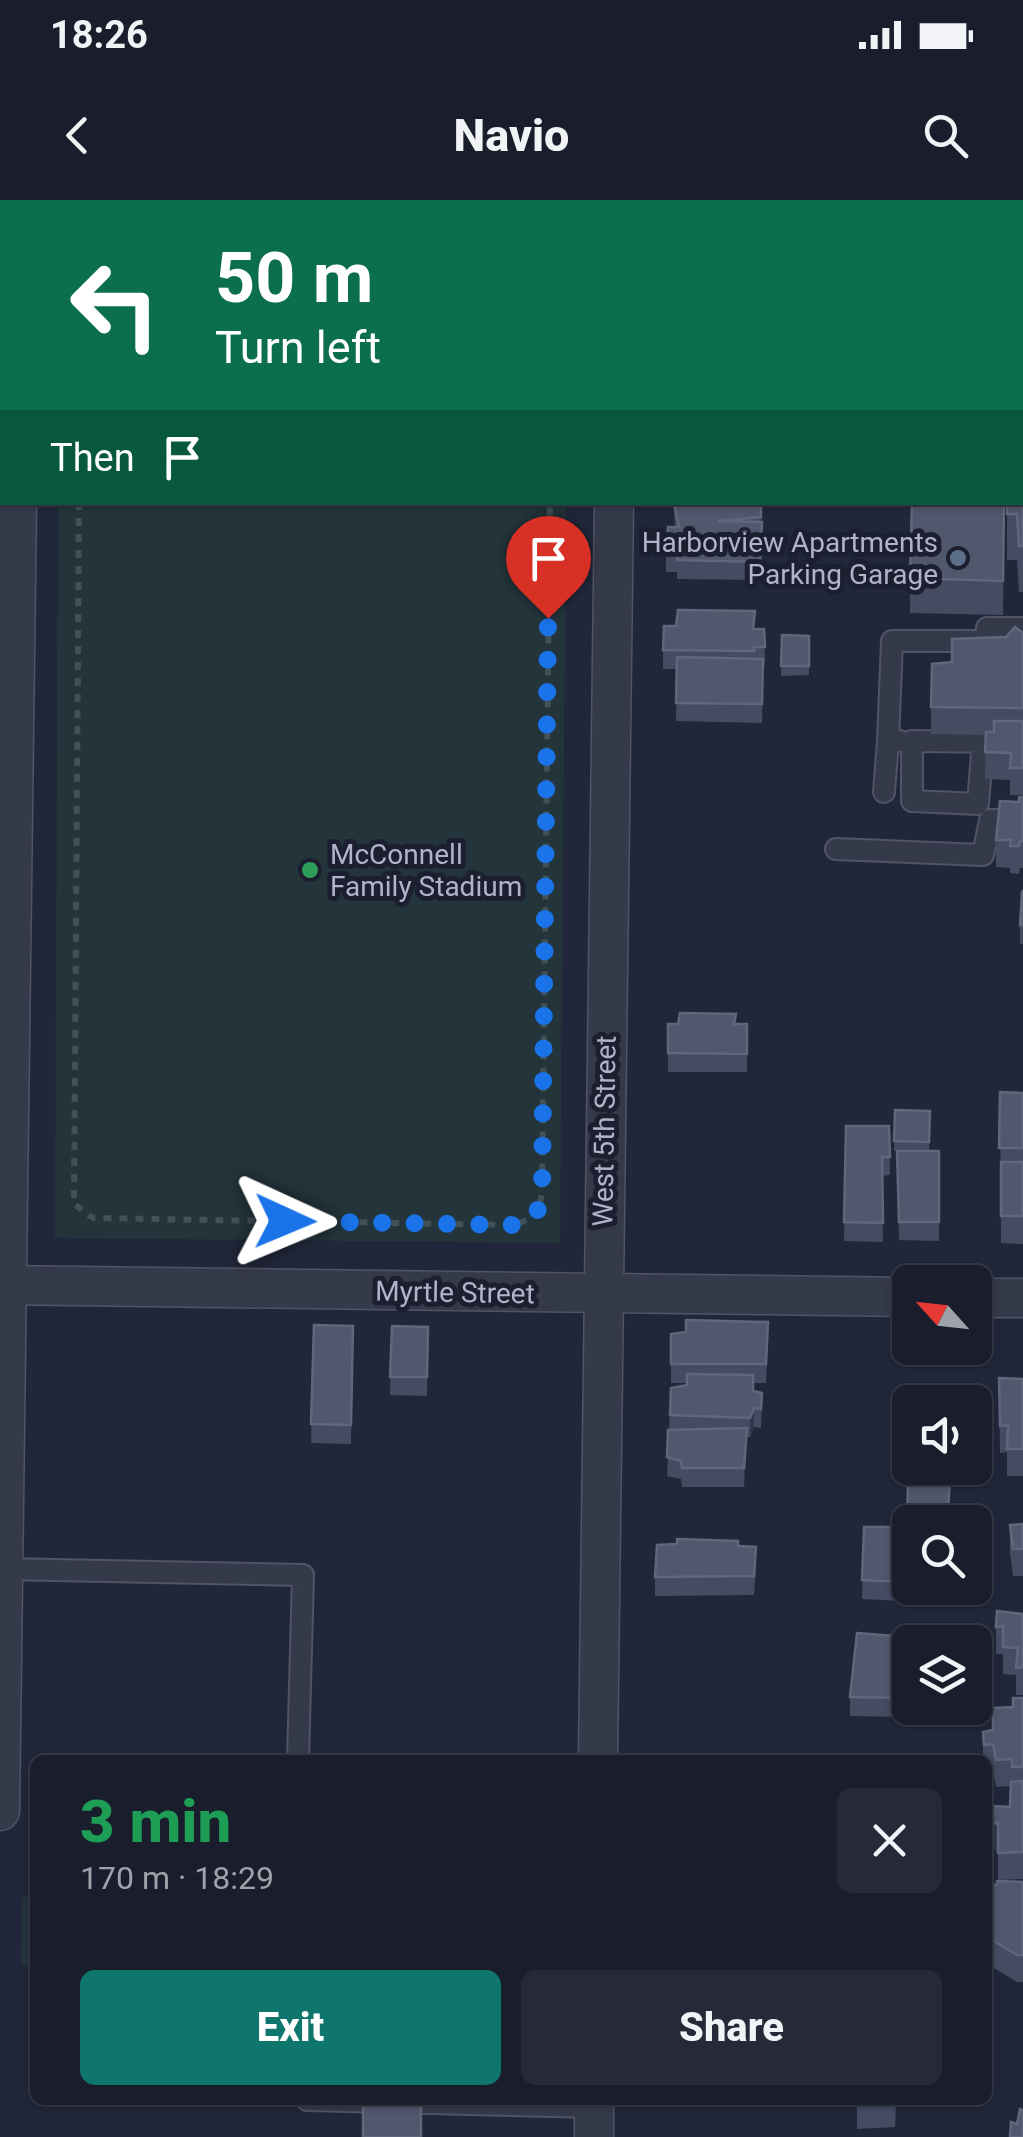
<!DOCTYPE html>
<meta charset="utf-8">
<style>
body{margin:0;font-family:Roboto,sans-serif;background:#262a38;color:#f1f3f6;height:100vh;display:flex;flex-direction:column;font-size:38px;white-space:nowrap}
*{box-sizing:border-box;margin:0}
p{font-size:32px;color:#9fa2a9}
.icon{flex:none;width:55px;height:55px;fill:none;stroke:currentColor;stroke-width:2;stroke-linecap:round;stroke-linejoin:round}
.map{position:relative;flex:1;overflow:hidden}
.drawer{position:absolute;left:30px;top:1555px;width:962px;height:350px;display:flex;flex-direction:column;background:#191d2c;border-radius:15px;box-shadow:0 2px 8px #0004,0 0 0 2px #373b48}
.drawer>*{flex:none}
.banner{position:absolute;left:0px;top:0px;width:1025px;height:305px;box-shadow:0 2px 8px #0004,0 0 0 2px #373b48;background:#0b6e4f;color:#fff;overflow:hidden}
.needle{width:65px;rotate:297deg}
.tools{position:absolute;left:892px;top:1065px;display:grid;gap:20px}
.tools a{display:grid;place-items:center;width:100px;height:100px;border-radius:15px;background:#191d2c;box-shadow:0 2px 8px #0004,0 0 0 2px #373b48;font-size:50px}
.pin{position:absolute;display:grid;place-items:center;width:85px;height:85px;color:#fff;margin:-102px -42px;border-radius:50% 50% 50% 0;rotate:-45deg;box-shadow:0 0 10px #0007}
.pin .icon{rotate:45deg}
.me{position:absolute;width:110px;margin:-55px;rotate:91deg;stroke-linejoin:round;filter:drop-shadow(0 0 8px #0008)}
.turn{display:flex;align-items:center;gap:35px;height:210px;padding:0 50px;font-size:45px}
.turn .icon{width:130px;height:130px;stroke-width:2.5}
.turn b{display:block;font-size:70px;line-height:85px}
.then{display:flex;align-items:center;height:95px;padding:0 50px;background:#0003;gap:20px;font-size:38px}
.round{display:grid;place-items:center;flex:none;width:105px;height:105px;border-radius:15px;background:#262a38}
.headline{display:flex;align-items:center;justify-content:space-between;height:170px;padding:0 50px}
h1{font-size:60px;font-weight:800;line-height:75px;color:#1e9e55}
.button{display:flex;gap:20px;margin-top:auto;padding:20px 50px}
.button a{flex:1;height:115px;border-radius:15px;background:#0f766e;color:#fff;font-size:40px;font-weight:800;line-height:115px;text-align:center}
.button a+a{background:#262a38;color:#f1f3f6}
.status{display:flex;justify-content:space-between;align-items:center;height:70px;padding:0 50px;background:#191d2c;direction:ltr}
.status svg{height:28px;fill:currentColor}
header{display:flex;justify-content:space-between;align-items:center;height:130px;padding:0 50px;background:#191d2c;font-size:45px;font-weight:800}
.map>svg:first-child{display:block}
.green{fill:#23343b}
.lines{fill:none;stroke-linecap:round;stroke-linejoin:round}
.lane-casing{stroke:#505465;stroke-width:24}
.street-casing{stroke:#505465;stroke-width:41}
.path{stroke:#415158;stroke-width:6;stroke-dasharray:8 8;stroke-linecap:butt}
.lane{stroke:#353a4a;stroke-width:20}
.street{stroke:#353a4a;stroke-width:38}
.wall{fill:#454c62}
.shaded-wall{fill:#32384d}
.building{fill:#51576d;stroke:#60667b;stroke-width:2.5}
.route{stroke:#1a73e8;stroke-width:18;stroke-dasharray:0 32.4}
.service-dot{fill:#5c6f8a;stroke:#1b1f2f;stroke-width:4}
.leisure-dot{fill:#2e9e5b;stroke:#1b1f2f;stroke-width:4}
.labels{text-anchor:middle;stroke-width:10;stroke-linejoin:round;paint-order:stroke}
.poi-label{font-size:28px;fill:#b0b4c7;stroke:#1b1f2f;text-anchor:end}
.street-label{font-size:28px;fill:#b0b4c7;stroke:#1b1f2f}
</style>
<div class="status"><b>18:26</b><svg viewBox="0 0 49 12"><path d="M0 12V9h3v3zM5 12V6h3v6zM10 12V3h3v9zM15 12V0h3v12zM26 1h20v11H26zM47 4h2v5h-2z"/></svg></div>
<header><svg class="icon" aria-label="back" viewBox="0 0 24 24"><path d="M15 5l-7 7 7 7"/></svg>Navio<svg class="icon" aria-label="search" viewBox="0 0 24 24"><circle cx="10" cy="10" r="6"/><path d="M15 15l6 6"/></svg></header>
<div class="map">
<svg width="1023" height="1937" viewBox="0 0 1023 1937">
<rect width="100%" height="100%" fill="#21273a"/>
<g class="green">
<polygon points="58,303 566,303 560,1043 55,1038"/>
<polygon points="22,1697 35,1697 35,1766 21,1766"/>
</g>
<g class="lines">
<g class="lane-casing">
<g id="lane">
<polyline points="888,541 892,441 987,441 987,428 1023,428"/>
<polyline points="983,541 978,604 912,601 912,541 1023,542"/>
<polyline points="884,592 888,541 900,541"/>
<polyline points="836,649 983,655 990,620 1023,619"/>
<polyline points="3,1369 303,1375 298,1560"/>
<polyline points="307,1900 594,1907"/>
</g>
</g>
<g class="street-casing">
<g id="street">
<polyline points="21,2 21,0"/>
<polyline points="618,2 618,0"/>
<polyline points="0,1085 910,1097"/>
<polyline points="975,1098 1023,1098"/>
<polyline points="598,1560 614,302"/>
<polyline points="0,1611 17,302"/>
<polyline points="594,1937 594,1900"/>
</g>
</g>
<polyline class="path" points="79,302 74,1004 93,1018 515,1025 537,1015 542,994 550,302"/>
<use href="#lane" class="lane"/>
<use href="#street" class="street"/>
</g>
<g class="wall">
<polygon points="1023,7 1023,392 1019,392 1017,360 1007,360 1007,302 1022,302"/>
<polygon points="673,302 762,302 760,380 677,379 677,372 666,372 666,353 675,327"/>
<polygon points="1004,302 1003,415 910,413 910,378"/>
<polygon points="755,429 764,429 765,466 763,466 762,523 676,521 677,469 663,469 663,450"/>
<polygon points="1023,433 1023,595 1010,595 1010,580 985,579 986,535 931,534 931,507 952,462 1006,437"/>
<polygon points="782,435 809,436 809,475 781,476"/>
<polygon points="1023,597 1023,668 1020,668 1019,674 1010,673 1010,668 996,667 996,640"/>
<polygon points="1023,691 1023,744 1020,744 1020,725"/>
<rect x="668" y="824" width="79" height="48"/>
<polygon points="1000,892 1023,893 1023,1044 1001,1043"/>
<polygon points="895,910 930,911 929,951 939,951 939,1041 899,1040 897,951 894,951"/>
<polygon points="846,926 889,926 890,975 882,976 883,1042 844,1041"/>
<polygon points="314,1125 353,1126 351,1244 311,1243"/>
<polygon points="392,1126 428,1127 427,1196 390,1195"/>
<polygon points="671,1134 768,1141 766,1183 753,1183 753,1191 762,1193 761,1228 754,1227 750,1237 747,1237 744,1287 682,1287 681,1279 667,1276 671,1188 687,1185 687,1183 671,1183"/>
<polygon points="999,1178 1023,1179 1023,1276 1007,1276 1007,1252 1000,1253"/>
<polygon points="908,1280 950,1299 948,1322 910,1322 910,1348 907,1348"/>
<polygon points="1023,1324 1023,1376 1013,1376 1010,1353 1010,1325"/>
<polygon points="864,1327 902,1327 902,1401 862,1399"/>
<polygon points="738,1346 756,1366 754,1395 655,1396 655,1377"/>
<polygon points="1023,1414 1023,1495 1016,1495 1016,1475 1003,1474 1003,1454 996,1454 996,1427"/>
<polygon points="906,1437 905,1517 850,1516 850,1497"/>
<polygon points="1023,1498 1023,1679 998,1680 998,1650 992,1651 1010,1607 1011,1586 996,1587 993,1571 988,1572 988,1560 983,1560 983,1532 993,1530 1013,1507"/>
<polygon points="1023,1682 1023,1782 1017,1782 994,1768 988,1769 988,1685"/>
<polygon points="857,1900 896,1900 895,1927 857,1929"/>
</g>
<g class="shaded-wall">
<polygon points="754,1208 754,1227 750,1237 750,1218"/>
<polygon points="747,1228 747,1247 744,1287 744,1268"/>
<polygon points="998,1623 998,1650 992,1651 992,1624"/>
</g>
<g class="building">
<polygon points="1023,7 1023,346 1019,346 1017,314 1007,314 1007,302 1022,302"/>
<polygon points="674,302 761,302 761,317 718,321 762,322 760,362 677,360 678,353 666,353 668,327 679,327"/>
<polygon points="912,302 1004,302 1003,381 910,378"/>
<polygon points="678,410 755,411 753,429 764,429 765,447 754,447 754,451 663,450 664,426 676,426"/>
<polygon points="1015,427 1023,433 1023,508 931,507 932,464 952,462 952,439 1006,437"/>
<polygon points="782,435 809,436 809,466 781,466"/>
<polygon points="677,457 763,459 762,504 676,503"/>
<polygon points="994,521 1023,521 1023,568 1010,568 1011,553 985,552 986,532 994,532"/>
<polygon points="1019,597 1023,597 1023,641 1020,641 1019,646 1010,646 1011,640 996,640 1000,601 1019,602"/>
<polygon points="1023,691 1023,725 1020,725 1022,692"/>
<polygon points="680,813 736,814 734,824 747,824 747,854 668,853 668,824 678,824"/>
<polygon points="1000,892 1023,893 1023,948 999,948"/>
<polygon points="895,910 930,911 929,942 894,941"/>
<polygon points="846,926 889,926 890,957 882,957 883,1023 844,1022"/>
<polygon points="897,951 939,951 939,1022 899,1022"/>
<rect x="1001" y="962" width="22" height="54"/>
<polygon points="686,1120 768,1122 766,1164 671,1164 671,1134 686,1132"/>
<polygon points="314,1125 353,1126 351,1225 311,1224"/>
<polygon points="392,1126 428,1127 427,1177 390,1177"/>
<polygon points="687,1174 753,1175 753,1191 762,1193 761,1209 754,1208 750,1218 670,1215 671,1188 687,1185"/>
<polygon points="999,1178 1023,1179 1023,1249 1007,1249 1008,1225 1000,1226"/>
<polygon points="747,1228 744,1268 682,1268 681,1261 667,1257 668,1230"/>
<polygon points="908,1280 950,1280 947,1322 910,1322 910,1329 907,1329"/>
<polygon points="1023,1324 1023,1349 1013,1349 1010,1325"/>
<polygon points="864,1327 902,1327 902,1382 862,1380"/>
<polygon points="677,1339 738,1341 738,1346 756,1347 754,1376 655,1377 657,1345 677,1344"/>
<polygon points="997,1411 1023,1414 1023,1467 1016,1468 1018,1448 1003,1447 1003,1426 996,1427"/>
<polygon points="857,1433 906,1437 905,1498 850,1497"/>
<polygon points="1013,1498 1023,1498 1023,1567 1012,1567 1012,1559 996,1560 993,1544 984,1545 983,1532 993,1530 993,1508 1013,1507"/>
<polygon points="1023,1581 1023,1652 998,1653 998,1623 992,1624 994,1606 1010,1607 1011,1582"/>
<polygon points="997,1681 1023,1682 1023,1755 1017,1755 994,1741 988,1742 988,1685 997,1685"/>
<rect x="363" y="1900" width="58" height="37"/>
<polygon points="1020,1909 1023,1910 1023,1937 1010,1937 1011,1922 1017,1924"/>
</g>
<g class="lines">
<polyline class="route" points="285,1021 515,1025 536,1016 542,994 548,418"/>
</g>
<circle class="service-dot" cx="958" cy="358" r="10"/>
<circle class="leisure-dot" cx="310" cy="670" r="10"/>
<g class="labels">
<g class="poi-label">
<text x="938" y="352">Harborview Apartments<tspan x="938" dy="32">Parking Garage</tspan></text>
<text x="330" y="664" text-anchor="start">McConnell<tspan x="330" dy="32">Family Stadium</tspan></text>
</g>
<g class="street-label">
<text transform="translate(604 931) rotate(-89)" y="10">West 5th Street</text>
<text transform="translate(455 1092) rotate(1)" y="10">Myrtle Street</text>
</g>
</g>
</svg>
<div class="tools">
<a><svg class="needle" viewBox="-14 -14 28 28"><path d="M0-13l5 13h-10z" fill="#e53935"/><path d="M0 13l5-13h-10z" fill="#9fa2a9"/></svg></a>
<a><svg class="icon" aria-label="sound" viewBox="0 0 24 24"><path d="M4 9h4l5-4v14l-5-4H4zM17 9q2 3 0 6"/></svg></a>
<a><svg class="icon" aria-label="search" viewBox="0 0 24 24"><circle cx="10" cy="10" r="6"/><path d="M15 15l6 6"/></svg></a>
<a><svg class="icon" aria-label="layers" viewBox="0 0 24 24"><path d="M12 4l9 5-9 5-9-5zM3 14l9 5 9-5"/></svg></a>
</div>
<div class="pin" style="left:548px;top:418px;background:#d93025"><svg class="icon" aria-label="arrive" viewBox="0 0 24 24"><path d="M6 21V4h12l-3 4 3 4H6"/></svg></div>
<svg class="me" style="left:285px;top:1021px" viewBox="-20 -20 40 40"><path d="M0-17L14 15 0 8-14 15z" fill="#1a73e8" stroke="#fff" stroke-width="4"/></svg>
<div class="banner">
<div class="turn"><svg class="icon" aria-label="left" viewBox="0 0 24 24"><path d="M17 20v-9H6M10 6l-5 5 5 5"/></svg><div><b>50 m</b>Turn left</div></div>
<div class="then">Then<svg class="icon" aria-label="arrive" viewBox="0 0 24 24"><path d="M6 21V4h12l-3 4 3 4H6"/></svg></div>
</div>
<section class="drawer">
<div class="headline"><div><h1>3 min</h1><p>170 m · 18:29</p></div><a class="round"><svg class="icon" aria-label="close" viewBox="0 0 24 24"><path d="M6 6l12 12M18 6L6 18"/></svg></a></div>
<div class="button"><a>Exit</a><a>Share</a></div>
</section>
</div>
